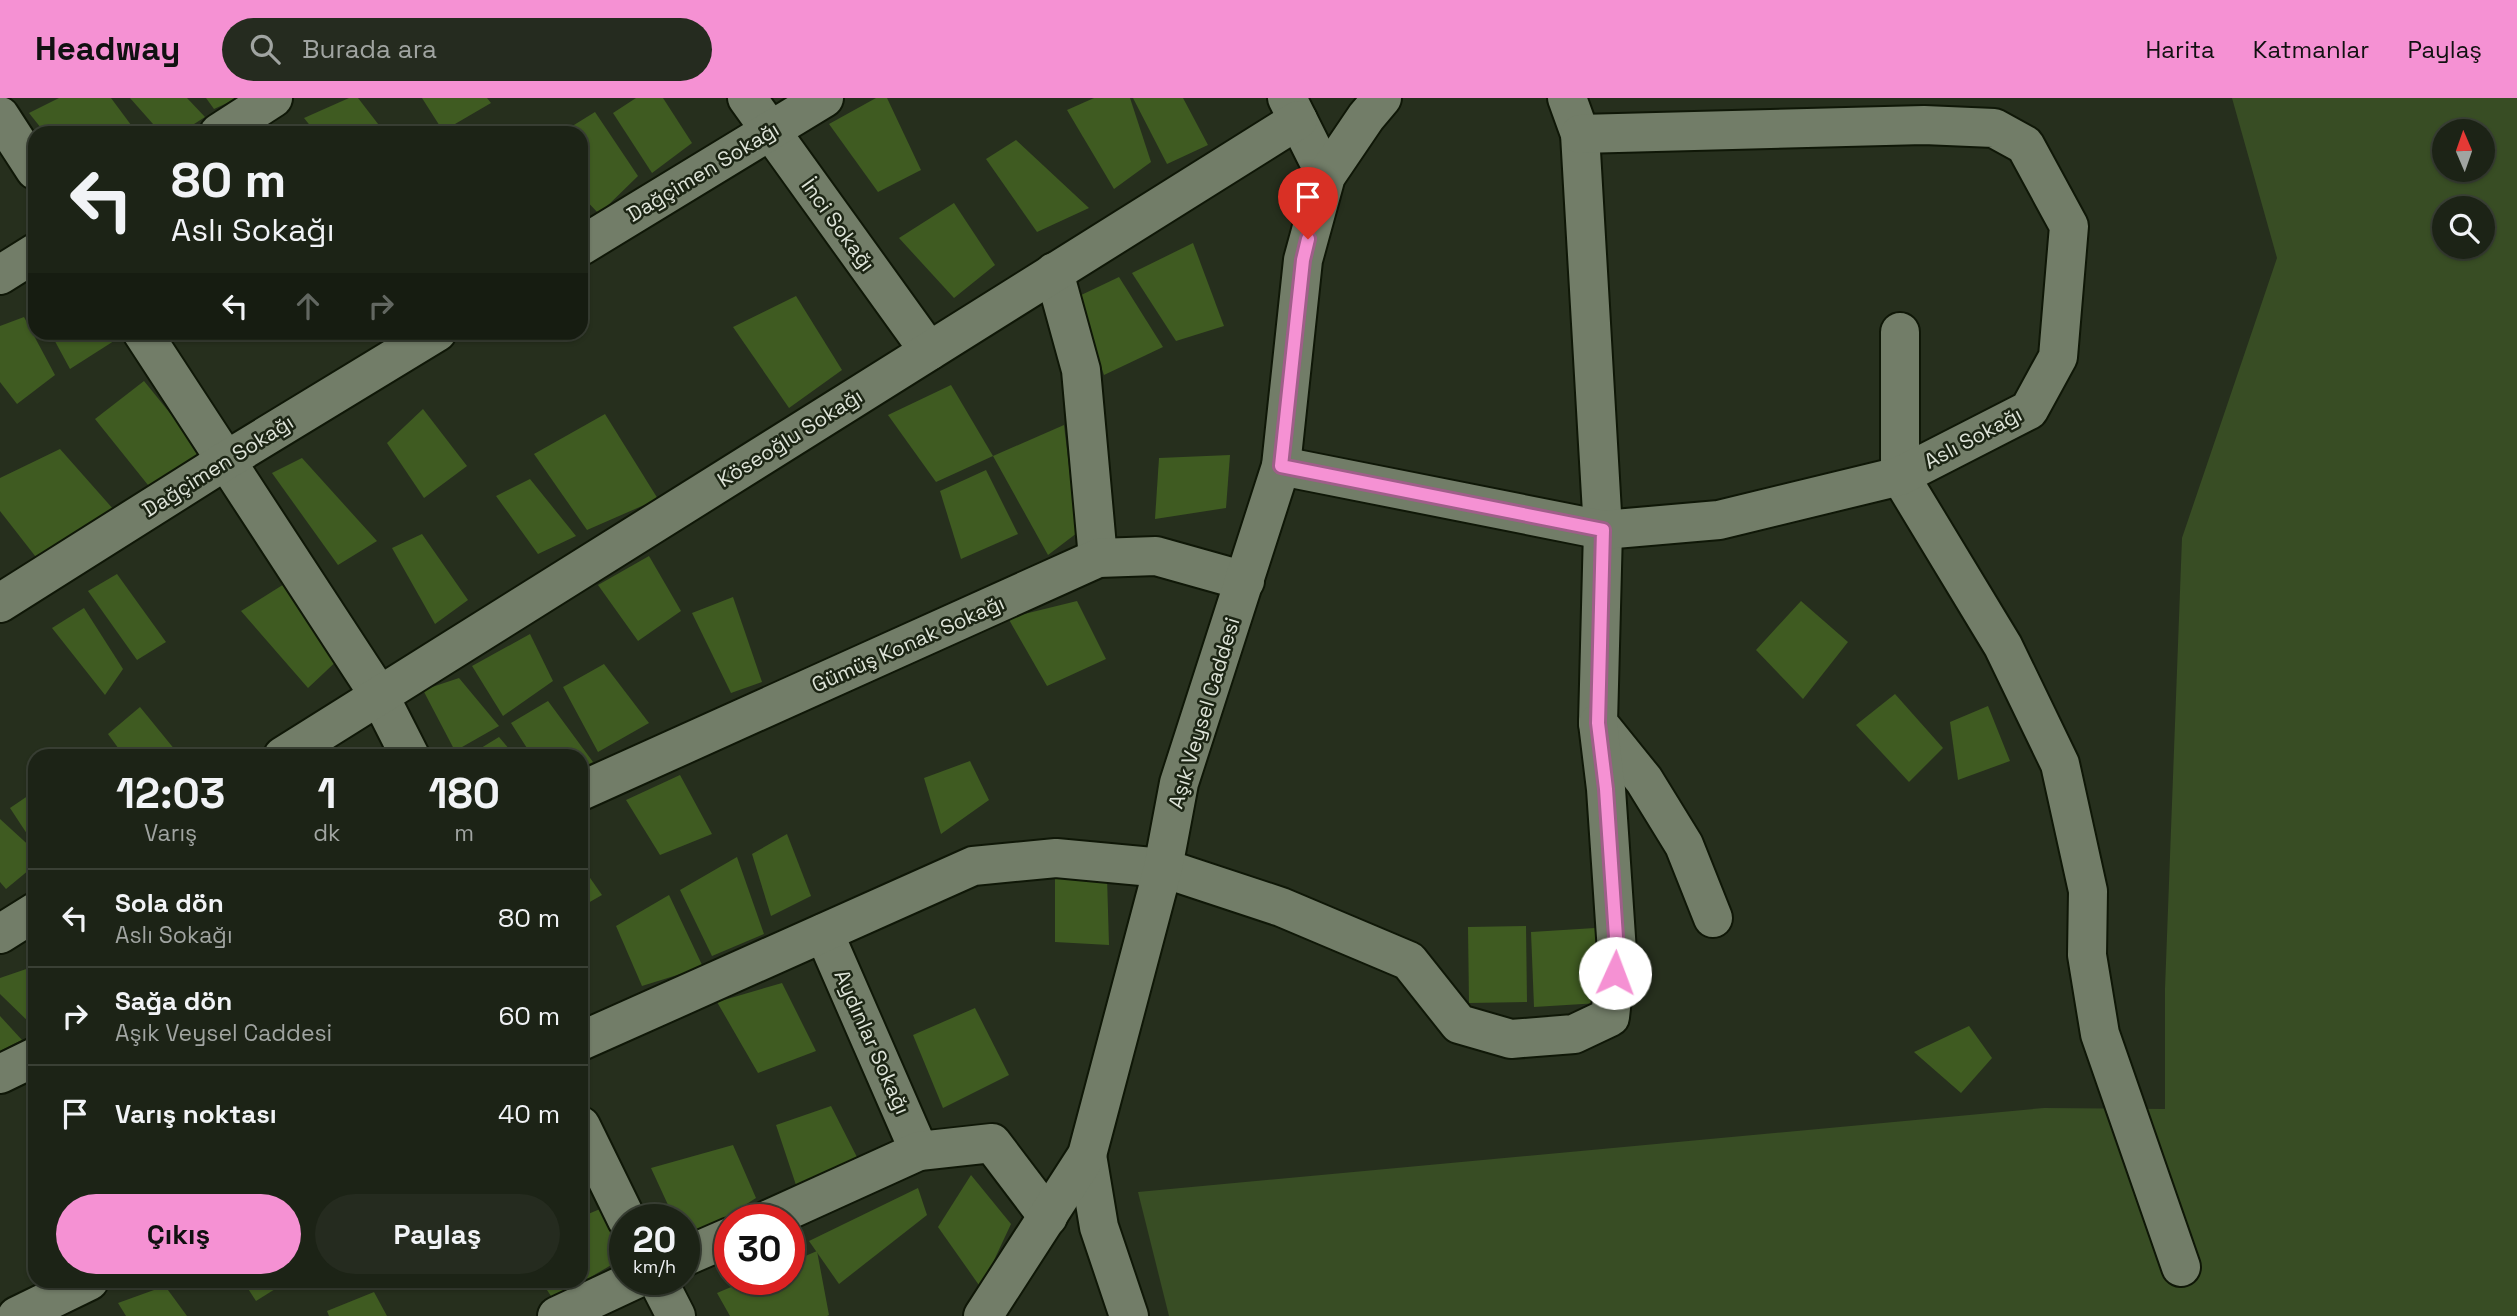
<!DOCTYPE html>
<html lang="tr">
<meta charset="utf-8">
<style>
body{margin:0;font-family:"Space Grotesk",sans-serif;background:#252b1f;color:#f1f3f6;height:100vh;display:flex;flex-direction:column;font-size:26px;white-space:nowrap}
*{box-sizing:border-box;margin:0}
p{font-size:23px;color:#a0a4a1}
.icon{flex:none;width:38px;height:38px;fill:none;stroke:currentColor;stroke-width:2;stroke-linecap:round;stroke-linejoin:round}
.map{position:relative;flex:1;overflow:hidden}
.details{position:absolute;left:28px;top:651px;width:560px;height:539px;display:flex;flex-direction:column;background:#1c2316;border-radius:21px;box-shadow:0 2px 5px #0004,0 0 0 2px #3a4035}
.details>*{flex:none}
.hud{position:absolute;left:28px;top:28px;width:560px;height:214px;border-radius:21px;box-shadow:0 2px 5px #0004,0 0 0 2px #3a4035;background:#1c2316;color:#f1f3f6;overflow:hidden}
.needle{width:46px;rotate:358deg}
.buttons{position:absolute;left:2432px;top:21px;display:grid;gap:14px}
.buttons a{display:grid;place-items:center;width:63px;height:63px;border-radius:50%;background:#1c2316;box-shadow:0 2px 5px #0004,0 0 0 2px #3a4035;font-size:35px}
.speed{position:absolute;left:609px;top:1106px;display:flex;gap:14px;font-size:35px;font-weight:700;text-align:center}
.speed>*{display:grid;place-content:center;width:91px;height:91px;border-radius:50%;background:#1c2316;box-shadow:0 2px 5px #0004,0 0 0 2px #3a4035;line-height:1}
.speed small{font-size:18px;font-weight:400}
.speed .limit{border:10px solid #d22;background:#fff;color:#111}
.pin{position:absolute;display:grid;place-items:center;width:60px;height:60px;color:#fff;margin:-72px -30px;border-radius:50% 50% 50% 0;rotate:-45deg;box-shadow:0 0 7px #0007}
.pin .icon{rotate:45deg}
.me{position:absolute;width:77px;margin:-38px;rotate:2deg;stroke-linejoin:round;filter:drop-shadow(0 0 5px #0008)}
.turn{display:flex;align-items:center;gap:24px;height:147px;padding:0 28px;font-size:32px}
.turn .icon{width:91px;height:91px;stroke-width:2.5}
.turn b{display:block;font-size:49px;line-height:60px}
.lanes{display:flex;align-items:center;height:66px;padding:0 28px;background:#0003;justify-content:center;gap:35px;direction:ltr}
.lanes .off{opacity:.35}
.eta{display:flex;justify-content:space-evenly;align-items:center;height:119px;text-align:center}
.eta b{font-size:42px;font-weight:700;line-height:49px}
.primary-button{display:flex;gap:14px;margin-top:auto;padding:14px 28px}
.primary-button a{flex:1;height:80px;border-radius:42px;background:#f591d3;color:#111;font-size:28px;font-weight:700;line-height:80px;text-align:center}
.primary-button a+a{background:#252b1f;color:#f1f3f6}
ul{padding:0;list-style:none}
li{display:flex;align-items:center;gap:21px;height:98px;padding:0 28px;border-top:2px solid #3a4035}
li div{flex:1}
li b{display:block;font-size:26px}
li em{font-style:normal}
header{display:flex;align-items:center;gap:42px;box-sizing:border-box;height:98px;padding:0 35px;background:#f591d3;color:#111}
header strong{font-size:33px}
nav{display:flex;gap:38px;margin-inline-start:auto;font-size:24px}
.search{width:490px;height:63px;background:#252b1f;display:flex;align-items:center;gap:18px;box-sizing:border-box;padding:0 24px;border-radius:38px;color:#a0a4a1;font-size:26px}
.map>svg:first-child{display:block}
.green{fill:#384d24;fill-rule:evenodd}
.building{fill:#3f5b21}
.lines{fill:none;stroke-linecap:round;stroke-linejoin:round}
.street-casing{stroke:#0f1707;stroke-width:42}
.secondary-casing{stroke:#0f1707;stroke-width:42}
.street{stroke:#727d68;stroke-width:38}
.secondary{stroke:#727d68;stroke-width:38}
.route-casing{stroke:#9f5e89;stroke-width:18}
.route{stroke:#f591d3;stroke-width:12}
.labels{text-anchor:middle;stroke-width:5;stroke-linejoin:round;paint-order:stroke}
.street-label{font-size:21px;fill:#dee4d9;stroke:#1c2514}
</style>
<header>
<strong>Headway</strong>
<div class="search"><svg class="icon" aria-label="search" viewBox="0 0 24 24"><circle cx="10" cy="10" r="6"/><path d="M15 15l6 6"/></svg>Burada ara</div>
<nav><a>Harita</a><a>Katmanlar</a><a>Paylaş</a></nav>
</header>
<div class="map">
<svg width="2517" height="1218" viewBox="0 0 2517 1218">
<rect width="100%" height="100%" fill="#262f1d"/>
<path class="green" d="M2232,0H2517V1218H1169L1138,1094L2044,1010L2165,1011V891L2182,440L2277,160ZM2445,33H2483V72H2445ZM2445,110H2483V149H2445Z"/>
<g class="building">
<polygon points="59,0 111,0 137,35 45,35 29,15"/>
<polygon points="130,0 187,0 205,19 180,35 161,35"/>
<polygon points="206,0 238,0 214,11"/>
<polygon points="349,0 358,0 385,35 316,35 304,20"/>
<polygon points="422,0 487,0 491,5 443,33"/>
<polygon points="636,0 663,0 692,45 652,75 613,15"/>
<polygon points="876,0 887,0 921,72 878,94 829,26"/>
<polygon points="1094,0 1130,0 1151,64 1114,91 1067,12"/>
<polygon points="1133,0 1183,0 1208,47 1167,66"/>
<polygon points="595,14 638,78 599,116 581,97 581,35 561,35"/>
<polygon points="1016,42 1089,110 1037,134 986,61"/>
<polygon points="954,105 995,167 954,200 899,140"/>
<polygon points="1193,145 1224,228 1176,243 1132,175"/>
<polygon points="1119,179 1163,249 1104,277 1077,199"/>
<polygon points="796,198 842,272 789,310 733,229"/>
<polygon points="24,219 55,277 17,306 0,284 0,228"/>
<polygon points="50,234 128,234 70,271"/>
<polygon points="144,283 204,357 152,392 95,321"/>
<polygon points="951,287 993,358 936,384 888,317"/>
<polygon points="423,311 467,368 424,400 387,345"/>
<polygon points="605,316 658,401 587,432 534,356"/>
<polygon points="1064,327 1077,435 1048,457 993,358"/>
<polygon points="60,351 114,412 39,463 0,413 0,380"/>
<polygon points="1230,357 1226,410 1155,421 1159,360"/>
<polygon points="302,360 377,443 338,467 272,375"/>
<polygon points="986,372 1018,436 961,461 940,393"/>
<polygon points="530,381 576,438 538,456 496,398"/>
<polygon points="422,436 468,502 435,526 392,450"/>
<polygon points="649,458 681,513 638,543 598,487"/>
<polygon points="117,476 166,544 137,562 88,493"/>
<polygon points="289,483 342,558 308,590 241,513"/>
<polygon points="733,499 762,584 731,595 692,515"/>
<polygon points="1077,503 1106,561 1047,588 1008,520"/>
<polygon points="1801,503 1848,544 1803,601 1756,552"/>
<polygon points="84,510 123,571 105,597 52,530"/>
<polygon points="530,536 553,583 503,618 472,568"/>
<polygon points="604,566 649,625 598,654 563,589"/>
<polygon points="459,580 499,628 455,653 423,592"/>
<polygon points="1895,596 1943,650 1909,684 1856,627"/>
<polygon points="548,603 593,664 581,670 581,658 532,658 511,625"/>
<polygon points="1988,608 2010,663 1958,682 1950,624"/>
<polygon points="140,609 180,658 124,658 108,636"/>
<polygon points="499,639 515,658 468,658"/>
<polygon points="970,663 989,702 941,736 924,680"/>
<polygon points="680,677 712,736 660,757 626,702"/>
<polygon points="35,693 35,748 10,710"/>
<polygon points="0,721 35,753 35,767 6,791 0,784"/>
<polygon points="787,736 811,798 771,818 752,756"/>
<polygon points="737,759 764,836 712,858 680,792"/>
<polygon points="581,767 602,797 581,809"/>
<polygon points="1055,772 1107,779 1109,847 1055,844"/>
<polygon points="669,797 703,869 642,888 616,828"/>
<polygon points="1526,828 1527,904 1469,905 1468,829"/>
<polygon points="1595,830 1599,905 1534,909 1531,834"/>
<polygon points="35,868 35,930 0,896 0,880"/>
<polygon points="782,885 816,953 758,975 717,904"/>
<polygon points="975,910 1009,977 943,1010 913,937"/>
<polygon points="0,918 22,942 0,953"/>
<polygon points="1969,928 1992,960 1961,995 1914,954"/>
<polygon points="831,1008 860,1065 798,1093 776,1027"/>
<polygon points="733,1047 756,1100 685,1145 684,1122 675,1122 651,1070"/>
<polygon points="971,1077 1011,1126 981,1190 938,1129"/>
<polygon points="918,1090 927,1117 839,1186 809,1143"/>
<polygon points="600,1111 625,1153 625,1159 553,1201 541,1183 581,1183 581,1119"/>
<polygon points="817,1153 829,1217 827,1218 730,1218 717,1195 750,1181 789,1181 789,1165"/>
<polygon points="243,1183 288,1183 256,1203"/>
<polygon points="165,1188 187,1218 126,1218 118,1205"/>
<polygon points="374,1194 387,1218 329,1218 327,1213"/>
</g>
<g class="lines">
<g class="street-casing">
<g id="street">
<polyline points="747,0 929,253"/>
<polyline points="1287,0 1326,78"/>
<polyline points="1567,0 1580,36 1603,432 1598,625 1644,682 1684,747 1713,820"/>
<polyline points="0,18 35,72"/>
<polyline points="219,35 273,0"/>
<polyline points="581,148 824,0"/>
<polyline points="1054,174 1081,272 1098,460"/>
<polyline points="0,177 35,155"/>
<polyline points="142,234 379,597 410,658"/>
<polyline points="1900,234 1900,378 2003,548 2060,666 2088,793 2087,857 2100,936 2181,1169"/>
<polyline points="1281,368 1603,432 1719,422 1900,378 2029,312 2058,259 2069,128 2025,47 1994,30 1924,27 1580,36"/>
<polyline points="0,505 225,363 437,234"/>
<polyline points="581,693 1098,460 1156,458 1245,483"/>
<polyline points="824,835 919,1053"/>
<polyline points="581,943 973,768 1056,760 1163,770 1281,809 1409,863 1459,926 1511,941 1574,936 1610,919 1617,854 1606,691 1598,625"/>
<polyline points="0,976 35,959"/>
<polyline points="581,1028 627,1122"/>
<polyline points="767,1122 919,1053 992,1045 1048,1119"/>
<polyline points="684,1159 730,1139"/>
<polyline points="657,1181 676,1218"/>
<polyline points="17,1218 89,1183"/>
<polyline points="557,1218 636,1181"/>
</g>
</g>
<g class="secondary-casing">
<g id="secondary">
<polyline points="283,658 1298,22"/>
<polyline points="0,836 35,814"/>
<polyline points="1087,1057 1099,1129 1129,1218"/>
<polyline points="983,1218 1087,1057 1163,770 1179,685 1281,368 1303,162 1326,78 1366,19 1382,0"/>
</g>
</g>
<use href="#street" class="street"/>
<use href="#secondary" class="secondary"/>
</g>
<g class="lines">
<g class="route-casing">
<polyline id="route" points="1308,141 1303,162 1281,368 1603,432 1598,625 1606,691 1617,854 1615,875"/>
</g>
<use href="#route" class="route"/>
</g>
<g class="labels">
<g class="street-label">
<text transform="translate(703 74) rotate(-31)" y="7">Dağçimen Sokağı</text>
<text transform="translate(838 127) rotate(54)" y="7">İnci Sokağı</text>
<text transform="translate(790 340) rotate(-32)" y="7">Köseoğlu Sokağı</text>
<text transform="translate(1973 340) rotate(-28)" y="7">Aslı Sokağı</text>
<text transform="translate(218 368) rotate(-32)" y="7">Dağçimen Sokağı</text>
<text transform="translate(908 546) rotate(-24)" y="7">Gümüş Konak Sokağı</text>
<text transform="translate(1204 615) rotate(-73)" y="7">Aşık Veysel Caddesi</text>
<text transform="translate(872 944) rotate(66)" y="7">Aydınlar Sokağı</text>
</g>
</g>
</svg>
<div class="buttons">
<a><svg class="needle" viewBox="-14 -14 28 28"><path d="M0-13l5 13h-10z" fill="#e53935"/><path d="M0 13l5-13h-10z" fill="#a0a4a1"/></svg></a>
<a><svg class="icon" aria-label="search" viewBox="0 0 24 24"><circle cx="10" cy="10" r="6"/><path d="M15 15l6 6"/></svg></a>
</div>
<div class="speed"><div>20<small>km/h</small></div><div class="limit">30</div></div>
<div class="pin" style="left:1308px;top:141px;background:#d93025"><svg class="icon" aria-label="arrive" viewBox="0 0 24 24"><path d="M6 21V4h12l-3 4 3 4H6"/></svg></div>
<svg class="me" style="left:1615px;top:875px" viewBox="-20 -20 40 40"><circle r="19" fill="#fff"/><path d="M0-13L10 11 0 6-10 11z" fill="#f591d3"/></svg>
<div class="hud">
<div class="turn"><svg class="icon" aria-label="left" viewBox="0 0 24 24"><path d="M17 20v-9H6M10 6l-5 5 5 5"/></svg><div><b>80 m</b>Aslı Sokağı</div></div>
<div class="lanes"><svg class="icon" aria-label="left" viewBox="0 0 24 24"><path d="M17 20v-9H6M10 6l-5 5 5 5"/></svg><svg class="icon off" aria-label="ahead" viewBox="0 0 24 24"><path d="M12 20V5M6 11l6-6 6 6"/></svg><svg class="icon off" aria-label="right" viewBox="0 0 24 24"><path d="M7 20v-9h11M14 6l5 5-5 5"/></svg></div>
</div>
<section class="details">
<div class="eta">
<div><b>12:03</b><p>Varış</p></div>
<div><b>1</b><p>dk</p></div>
<div><b>180</b><p>m</p></div>
</div>
<ul>
<li><svg class="icon" aria-label="left" viewBox="0 0 24 24"><path d="M17 20v-9H6M10 6l-5 5 5 5"/></svg><div><b>Sola dön</b><p>Aslı Sokağı</p></div><em>80 m</em></li>
<li><svg class="icon" aria-label="right" viewBox="0 0 24 24"><path d="M7 20v-9h11M14 6l5 5-5 5"/></svg><div><b>Sağa dön</b><p>Aşık Veysel Caddesi</p></div><em>60 m</em></li>
<li><svg class="icon" aria-label="arrive" viewBox="0 0 24 24"><path d="M6 21V4h12l-3 4 3 4H6"/></svg><div><b>Varış noktası</b></div><em>40 m</em></li>
</ul>
<div class="primary-button"><a>Çıkış</a><a>Paylaş</a></div>
</section>
</div>
